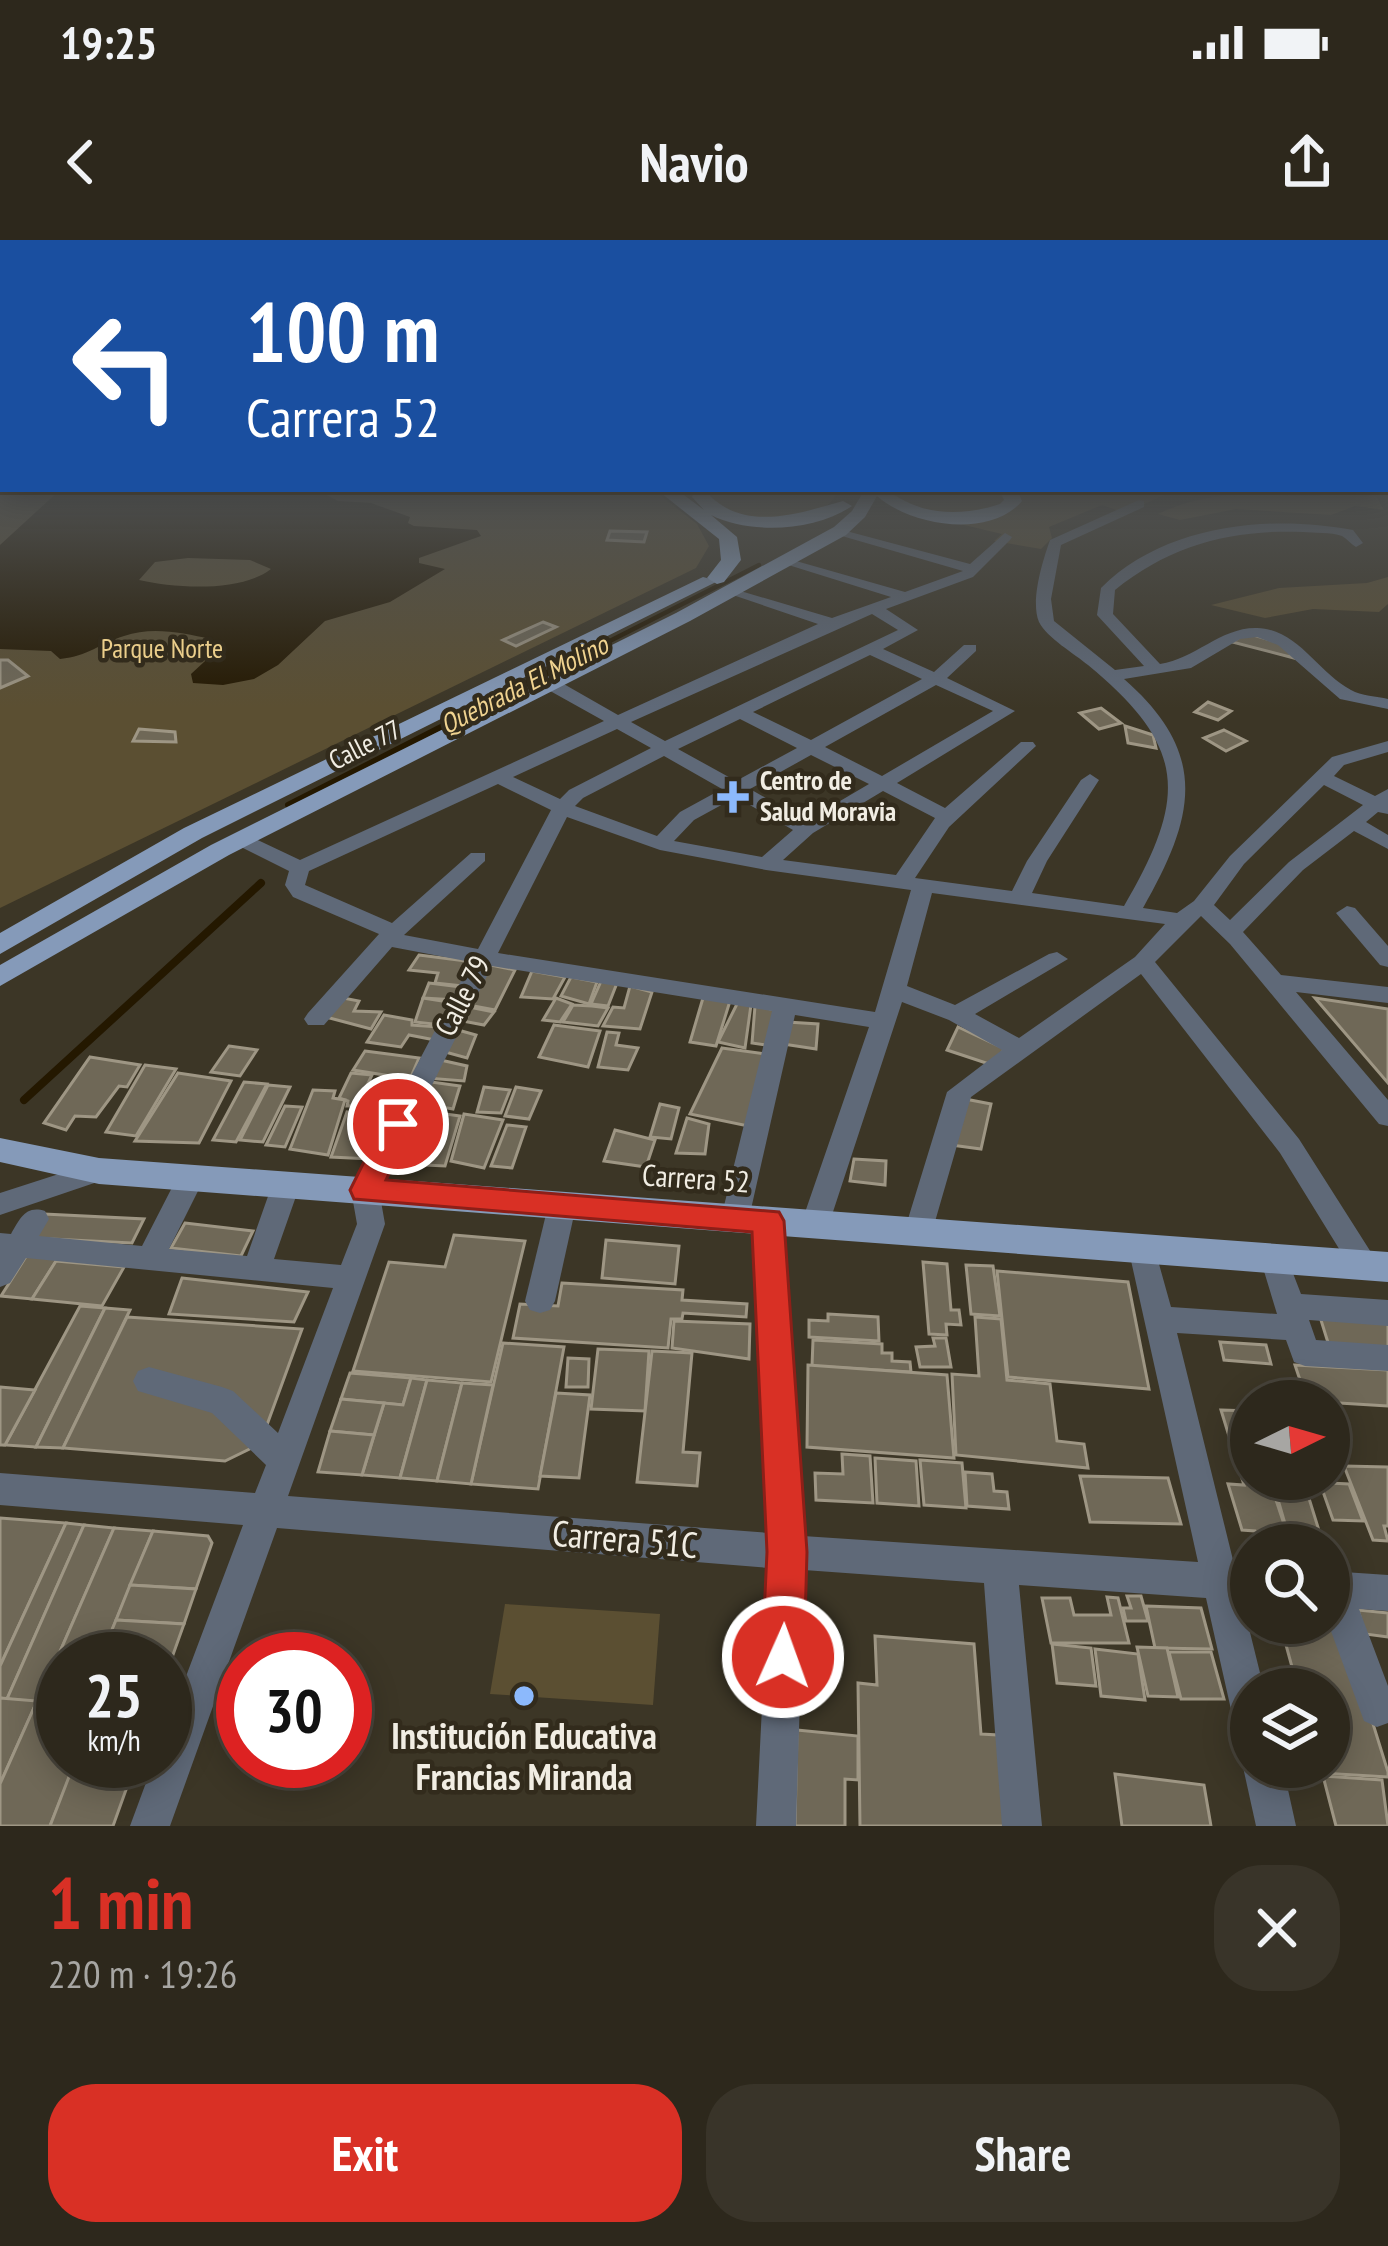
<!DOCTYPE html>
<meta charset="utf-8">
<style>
body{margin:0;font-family:"PT Sans Narrow",sans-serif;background:#393429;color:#f1f3f6;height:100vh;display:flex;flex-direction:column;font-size:45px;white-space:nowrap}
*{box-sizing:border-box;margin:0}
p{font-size:39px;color:#a7a6a3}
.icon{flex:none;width:66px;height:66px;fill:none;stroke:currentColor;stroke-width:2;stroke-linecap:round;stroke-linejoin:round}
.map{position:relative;height:1586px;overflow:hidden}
.side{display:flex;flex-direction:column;background:#2d281c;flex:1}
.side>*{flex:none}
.top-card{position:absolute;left:0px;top:0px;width:1389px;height:252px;box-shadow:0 6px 30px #0003,0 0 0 3px #48443b;background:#1a4fa0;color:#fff;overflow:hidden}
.needle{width:78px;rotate:85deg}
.buttons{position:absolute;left:1230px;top:1140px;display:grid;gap:24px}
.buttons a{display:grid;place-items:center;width:120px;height:120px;border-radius:50%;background:#2d281c;box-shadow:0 6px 30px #0003,0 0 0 3px #48443b;font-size:60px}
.speed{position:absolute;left:36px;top:1392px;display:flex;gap:24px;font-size:60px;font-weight:700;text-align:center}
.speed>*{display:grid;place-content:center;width:156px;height:156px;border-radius:50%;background:#2d281c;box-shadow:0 6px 30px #0003,0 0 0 3px #48443b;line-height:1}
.speed small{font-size:30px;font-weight:400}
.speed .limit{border:18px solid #d22;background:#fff;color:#111}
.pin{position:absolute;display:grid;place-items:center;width:102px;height:102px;color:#fff;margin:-51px;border:6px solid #fff;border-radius:50%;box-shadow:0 3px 12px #0007}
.me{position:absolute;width:132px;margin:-66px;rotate:2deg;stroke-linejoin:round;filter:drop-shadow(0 0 9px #0008)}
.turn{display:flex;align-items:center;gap:42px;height:252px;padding:0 48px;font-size:54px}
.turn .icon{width:156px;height:156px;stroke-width:2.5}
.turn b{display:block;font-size:84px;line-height:102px}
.round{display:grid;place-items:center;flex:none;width:126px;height:126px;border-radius:48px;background:#393429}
.overview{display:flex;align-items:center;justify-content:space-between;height:204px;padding:0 48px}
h1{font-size:72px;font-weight:700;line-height:90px;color:#d93025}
.primary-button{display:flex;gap:24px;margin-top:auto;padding:24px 48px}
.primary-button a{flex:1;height:138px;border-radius:48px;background:#d93025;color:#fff;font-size:48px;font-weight:700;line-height:138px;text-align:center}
.primary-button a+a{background:#393429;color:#f1f3f6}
.status{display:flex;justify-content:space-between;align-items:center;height:84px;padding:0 60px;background:#2d281c;direction:ltr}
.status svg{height:33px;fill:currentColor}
header{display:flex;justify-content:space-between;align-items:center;height:156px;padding:0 48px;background:#2d281c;font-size:54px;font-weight:700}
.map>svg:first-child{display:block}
.green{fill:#5b4f32}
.water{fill:#241800;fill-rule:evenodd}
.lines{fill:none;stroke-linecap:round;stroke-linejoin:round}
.stream-far2{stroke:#241800;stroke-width:4.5}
.stream-far1{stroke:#241800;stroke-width:6}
.stream{stroke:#241800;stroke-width:8}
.building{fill:#6f6857;stroke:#9e9684;stroke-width:3}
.minor{fill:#5f6978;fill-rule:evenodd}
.major{fill:#859ab9;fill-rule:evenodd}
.highway{fill:#94aed3;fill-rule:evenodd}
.route{fill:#d93025;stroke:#8d1f18;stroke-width:3}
.poi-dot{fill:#8cb9fc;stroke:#322b1c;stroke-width:4.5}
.labels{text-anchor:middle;stroke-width:9;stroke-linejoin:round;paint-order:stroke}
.far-park-label{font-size:27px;fill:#ebce8b;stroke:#322b1c}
.far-water-label{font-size:27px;font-style:italic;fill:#f0d390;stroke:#322b1c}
.far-street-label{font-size:27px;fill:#f1ede3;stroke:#322b1c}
.far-poi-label{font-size:27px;font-weight:bold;fill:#f1ede3;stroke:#322b1c;text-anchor:start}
.street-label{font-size:30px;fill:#f1ede3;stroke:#322b1c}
.near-street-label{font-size:36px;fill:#f1ede3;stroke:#322b1c}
.near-poi-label{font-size:36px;font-weight:bold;fill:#f1ede3;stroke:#322b1c}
</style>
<div class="status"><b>19:25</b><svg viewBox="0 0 49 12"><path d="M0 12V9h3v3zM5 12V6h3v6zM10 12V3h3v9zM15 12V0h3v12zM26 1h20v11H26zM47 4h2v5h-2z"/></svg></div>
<header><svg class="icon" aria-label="back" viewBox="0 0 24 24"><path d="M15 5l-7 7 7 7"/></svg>Navio<svg class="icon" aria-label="share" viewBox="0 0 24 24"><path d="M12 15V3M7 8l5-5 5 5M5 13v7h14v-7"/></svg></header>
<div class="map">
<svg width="1388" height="1586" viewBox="0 0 1388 1586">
<rect width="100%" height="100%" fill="#3c3626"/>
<g class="green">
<polygon points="0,246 652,249 697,284 709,306 696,328 0,668"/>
<path d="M714,249H838C830,283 762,282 735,274C726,272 718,265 710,260Z"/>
<path d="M890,249H1003L1006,262C976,276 909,282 890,249Z"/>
<polygon points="1010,249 1177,249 1125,273 1102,265 1049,287 1052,298 1041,309 994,301 1002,294 922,275 1006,272"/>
<path d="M1302,249H1372L1384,270L1355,266L1331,275L1236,269L1180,280L1158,274C1217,246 1260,257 1321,256Z"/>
<polygon points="1388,337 1388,364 1379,372 1313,369 1265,378 1211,365 1279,348 1367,343"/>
<polygon points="505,1364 660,1374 653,1465 490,1454"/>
</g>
<path class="water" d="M61,249H315L338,261L371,263L410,277L408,283L414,286L477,290L481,296L419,318V323L445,329L390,362L325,381L278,425L254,439L223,445L193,443L191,434L217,410L211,399C183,393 152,386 124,396C98,404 89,416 60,419L51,411L0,409V305ZM188,318L250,320L271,329C240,353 174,348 139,340L155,322Z"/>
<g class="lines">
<polyline class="stream-far2" points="600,406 759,325"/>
<polyline class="stream-far1" points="288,565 606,403"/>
<polyline class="stream" points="24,860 261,643"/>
</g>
<g class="building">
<polygon points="610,291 647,292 644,302 607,300"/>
<polygon points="543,382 556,387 516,406 503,400"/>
<polygon points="1246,393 1281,403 1294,418 1232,402"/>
<polygon points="0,420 8,420 28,436 0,448"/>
<polygon points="1208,462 1231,471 1218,480 1195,472"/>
<polygon points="1101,468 1121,483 1099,489 1080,473"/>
<polygon points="1125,486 1153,495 1156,508 1128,503"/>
<polygon points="139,489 175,492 176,502 133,501"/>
<polygon points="1224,490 1246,501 1226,511 1204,498"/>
<polygon points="419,715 474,722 463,746 435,743 438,733 409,730"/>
<polygon points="481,723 515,730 495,770 463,764"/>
<polygon points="532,731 565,737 553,759 521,757"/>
<polygon points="571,737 597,742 589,764 561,756"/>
<polygon points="602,739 617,743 608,766 591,764"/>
<polygon points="429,743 461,747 457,760 423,758"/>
<polygon points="630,746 652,752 640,789 603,786 613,767 624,768"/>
<polygon points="338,757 359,761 354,771 381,772 371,789 326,777"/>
<polygon points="423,758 455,763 442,785 415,782"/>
<polygon points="556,758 572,764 560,782 543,780"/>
<polygon points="703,758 730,761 716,806 690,802"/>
<polygon points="1315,758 1388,769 1388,843"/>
<polygon points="738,762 751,765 745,808 718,802"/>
<polygon points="573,765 592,766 608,768 598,786 563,782"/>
<polygon points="464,766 494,772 484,785 457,780"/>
<polygon points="755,766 776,770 772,806 752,803"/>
<polygon points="384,775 412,780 412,785 439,787 435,800 409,795 401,807 367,802"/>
<polygon points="787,782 818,784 816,809 783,804"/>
<polygon points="554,785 600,791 588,827 539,817"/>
<polygon points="958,787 1005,809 992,825 947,810"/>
<polygon points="451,788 476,795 467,818 438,810"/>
<polygon points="607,792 619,793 616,805 638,808 628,830 598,827"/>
<polygon points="229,806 257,810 240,836 211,832"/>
<polygon points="722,808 765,814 753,887 690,874"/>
<polygon points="365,811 419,818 410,839 353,830"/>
<polygon points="90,817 140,825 127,847 119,846 96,877 75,876 66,890 44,883"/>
<polygon points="436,819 467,826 464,841 426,838"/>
<polygon points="145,825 176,829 136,896 106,892"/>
<polygon points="178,833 231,841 199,903 135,901"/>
<polygon points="351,833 372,835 364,852 387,860 385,865 347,866 348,861 339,858"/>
<polygon points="424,841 460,846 453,869 414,862"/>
<polygon points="244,842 267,844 236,902 213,900"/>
<polygon points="268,845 290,847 263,902 240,900"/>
<polygon points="484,847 510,850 501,873 477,872"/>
<polygon points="516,847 541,851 529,879 505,876"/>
<polygon points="313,850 335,851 333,858 345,860 328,915 290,909"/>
<polygon points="960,858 991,864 981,909 951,905"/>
<polygon points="660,864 679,868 671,899 650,897"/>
<polygon points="285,866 302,867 285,907 266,905"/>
<polygon points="365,866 386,868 371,919 331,917 347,872 362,874"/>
<polygon points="409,869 460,876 445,926 384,923"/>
<polygon points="464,874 503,880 484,928 451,921"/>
<polygon points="687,878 709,884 705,914 676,913"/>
<polygon points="507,885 526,887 512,928 491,926"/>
<polygon points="615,890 655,900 646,927 604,921"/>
<polygon points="854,919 886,921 885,945 850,941"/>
<polygon points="44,974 144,979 132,1003 31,998"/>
<polygon points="185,983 253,991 241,1016 171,1008"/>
<polygon points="454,995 525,1001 491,1142 353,1131 389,1022 445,1027"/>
<polygon points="606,1000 679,1006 675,1044 602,1038"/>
<polygon points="27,1015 58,1018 32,1059 1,1056"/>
<polygon points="56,1021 124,1027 102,1066 32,1059"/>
<polygon points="923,1022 947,1024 951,1070 959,1070 961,1085 946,1084 947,1095 929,1094"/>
<polygon points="966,1025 993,1026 1000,1076 971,1074"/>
<polygon points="997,1031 1128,1042 1149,1149 1008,1137"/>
<polygon points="182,1038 308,1052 294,1082 169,1074"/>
<polygon points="562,1043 683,1050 682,1060 747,1064 746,1077 683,1073 682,1079 671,1079 668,1108 513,1098 520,1064 558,1066"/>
<polygon points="80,1066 105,1068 36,1207 5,1205"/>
<polygon points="105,1068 130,1070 63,1208 36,1207"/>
<polygon points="828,1074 878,1077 879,1101 809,1097 809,1080 828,1081"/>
<polygon points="127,1077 302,1089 260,1204 225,1221 63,1208"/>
<polygon points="975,1077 1001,1079 1007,1140 1050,1144 1057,1201 1084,1204 1088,1228 956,1215 952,1134 979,1136"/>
<polygon points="1320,1077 1388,1082 1388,1112 1330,1109"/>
<polygon points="674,1081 750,1084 749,1119 672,1108"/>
<polygon points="933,1098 946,1098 951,1127 920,1127 916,1107 935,1106"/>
<polygon points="813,1100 882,1104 882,1113 892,1113 892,1121 910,1122 911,1132 812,1126"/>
<polygon points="1220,1102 1266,1105 1271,1124 1224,1120"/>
<polygon points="503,1103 564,1107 538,1249 471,1244"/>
<polygon points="598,1109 649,1111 645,1171 591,1169"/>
<polygon points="652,1111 692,1113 683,1212 700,1213 697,1246 637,1242"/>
<polygon points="568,1118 589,1119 588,1147 566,1147"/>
<polygon points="808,1125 947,1135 954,1218 807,1207"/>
<polygon points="1295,1125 1388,1130 1388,1166 1307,1161"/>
<polygon points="350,1133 411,1138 403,1165 341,1159"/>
<polygon points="411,1138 427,1140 400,1238 362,1235 384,1163 403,1165"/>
<polygon points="427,1140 462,1143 437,1241 400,1238"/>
<polygon points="462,1143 493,1145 471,1244 437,1241"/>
<polygon points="0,1147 35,1150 5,1205 0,1205"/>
<polygon points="556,1153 590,1155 579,1238 540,1236"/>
<polygon points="341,1159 384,1163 374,1195 330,1191"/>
<polygon points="1221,1170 1251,1171 1251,1239 1269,1239 1289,1299 1257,1298 1255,1291 1242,1290 1228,1244 1244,1245"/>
<polygon points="330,1191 374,1195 362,1235 318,1232"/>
<polygon points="842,1214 870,1216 873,1263 816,1260 815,1233 843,1234"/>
<polygon points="875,1218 916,1221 919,1266 877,1263"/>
<polygon points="920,1220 962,1223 966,1268 924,1265"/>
<polygon points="1344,1226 1388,1227 1388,1286 1384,1286 1388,1301 1373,1300"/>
<polygon points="965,1232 992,1234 994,1251 1007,1252 1009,1269 967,1266"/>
<polygon points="1080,1236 1168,1238 1181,1284 1090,1282"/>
<polygon points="1272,1239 1303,1239 1321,1297 1288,1294"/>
<polygon points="1329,1243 1349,1244 1363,1281 1333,1280 1321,1246"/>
<polygon points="0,1278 66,1283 0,1426"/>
<polygon points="66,1283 84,1285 7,1459 0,1458 0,1426"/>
<polygon points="84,1285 114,1288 38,1462 7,1459"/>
<polygon points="114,1288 153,1291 100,1419 63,1419 63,1464 38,1462"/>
<polygon points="153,1291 208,1296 212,1303 196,1349 130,1345"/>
<polygon points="130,1345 196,1349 184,1384 116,1380"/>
<polygon points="1127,1356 1141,1356 1148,1381 1126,1381 1123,1368 1131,1368"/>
<polygon points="1107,1357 1118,1358 1129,1403 1051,1403 1042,1358 1070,1358 1074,1375 1111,1375"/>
<polygon points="1146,1366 1201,1368 1212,1409 1155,1408"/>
<polygon points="1358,1370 1388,1373 1388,1397 1365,1394"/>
<polygon points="1338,1371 1388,1532 1388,1537 1321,1533 1319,1527 1329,1527 1329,1449 1298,1449 1280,1383 1329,1383"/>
<polygon points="116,1380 184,1384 169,1426 165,1419 100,1419"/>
<polygon points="875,1396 974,1404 981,1494 998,1495 1007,1586 860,1586 858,1443 877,1445"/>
<polygon points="1052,1404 1091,1408 1096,1446 1057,1443"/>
<polygon points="1137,1407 1167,1408 1178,1457 1148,1456"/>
<polygon points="1095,1409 1138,1414 1145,1460 1101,1456"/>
<polygon points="1169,1412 1211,1412 1224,1459 1181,1459"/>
<polygon points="0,1458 37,1461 0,1544"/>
<polygon points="37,1461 63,1464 63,1521 76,1521 50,1586 0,1586 0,1544"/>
<polygon points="797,1490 858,1496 858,1540 845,1539 845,1586 795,1586"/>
<polygon points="76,1521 136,1521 132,1533 72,1529"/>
<polygon points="72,1529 132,1533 113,1586 50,1586"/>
<polygon points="1115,1534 1204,1545 1211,1586 1122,1586"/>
<polygon points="1323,1536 1382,1540 1388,1586 1336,1586"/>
</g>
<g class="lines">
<g class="minor">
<path d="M1139,260L1144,261V267L1061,305L1051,359L1054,381L1115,430L1144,426L1097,375L1101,348C1164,285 1268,274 1353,290L1363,303L1356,307C1351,304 1347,299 1342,296C1331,292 1314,293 1303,292C1233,289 1170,305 1115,350L1113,374L1160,424C1195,419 1221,387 1257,388C1298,389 1318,433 1351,450C1361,456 1377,456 1388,459V469L1340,459L1278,405L1257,397L1240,399L1191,428L1124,439C1210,514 1195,577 1143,668L1177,673L1194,661L1230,616L1332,517L1388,501V512L1344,525L1334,536L1375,556L1388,549V574L1378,572L1366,582L1388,595V609L1354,591L1303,630L1243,692L1281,735L1388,747V763L1296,752L1388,860V886L1379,884L1230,704L1201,676L1155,722L1299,899L1374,1017L1378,1025L1374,1033L1364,1037L1354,1033L1280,913L1141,734L971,857L932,992L928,1000L918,1003L908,1000L904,992L947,852L1002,810L949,780L902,762L829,984L825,992L815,995L805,992L801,984L869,787L795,775L749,978L745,986L735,989L725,986L721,978L772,771L492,726L379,950L385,984L288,1256L769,1293L754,981L758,973L768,970L778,973L782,981L803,1296L1198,1322L1128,1007L1132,999L1142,995L1152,999L1171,1067L1277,1074L1260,1018L1264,1010L1274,1006L1284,1010L1301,1054L1388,1060V1086L1309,1080L1316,1100L1388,1105V1131L1305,1126L1294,1122L1286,1100L1177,1093L1234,1324L1251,1325V1361L1242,1360L1264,1449H1251V1493L1237,1488L1232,1474L1206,1358L1019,1345L1042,1586H1002L984,1343L804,1330L796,1586H756L769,1328L277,1288L170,1586H130L154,1521H165V1492L243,1285L0,1265V1233L255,1253L266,1225L212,1173L138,1151L133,1141L138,1131L149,1127L222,1147L233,1151L278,1193L333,1048L26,1018L10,1043L0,1047V993L11,994C20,979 25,965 45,971L49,979L39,996L142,1006L181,930L191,927L201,930L205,937L169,1009L247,1016L272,945L276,938L286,934L296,938L300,945L274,1019L341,1025L357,984L351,950L471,722L392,707L324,785H308L304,779L308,773L379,694L293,657L285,645L289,631L235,604V596H249L300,620L604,481L543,447V439H555L618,475L818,384L727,353V347L832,378L891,357L782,323V317L905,352L963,331L835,294V288L970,324L1005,293L1012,297L1010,300L973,337L886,369L918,390L883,409L934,432L964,405H976V411L947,438L1015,471L897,543L945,568L1021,502H1033L1036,506L949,587L915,638L1012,651L1027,621L1081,540L1090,534L1099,540L1047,621L1032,653L1124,666C1188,556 1187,507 1088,425C1075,414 1047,398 1039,382C1030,361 1043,320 1050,300ZM872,374L898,390L665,501L631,482ZM870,415L922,439L811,500L753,472ZM936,445L993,471L882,536L825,507ZM740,479L797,508L736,541L678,509ZM617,489L651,508L569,550L560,559L513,537ZM811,515L869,544L806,581L750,549ZM664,516L722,549L680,572L657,596L575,566L583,558ZM498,544L551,570L478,709L404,695L485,621V613H471L392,683L305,645L309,631ZM1324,545L1363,565L1289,622L1230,680L1214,665L1244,624ZM883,551L935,578L896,635L783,620L813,593ZM736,557L793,590L762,617L674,601L694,580ZM567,577L660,610L766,630L911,650L875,772L498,713ZM932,653L1165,684L1135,717L1019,798L975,774L1068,719L1057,712L1049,714L955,765L907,746Z"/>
<polygon points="1347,666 1355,668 1388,706 1388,727 1380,725 1336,673"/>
<polygon points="99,921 109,924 112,931 109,938 0,975 0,953"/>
<polygon points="562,955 572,958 576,966 555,1061 550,1070 540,1073 530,1070 525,1061 548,966 552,958"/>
<polygon points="1329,1331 1388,1335 1388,1371 1359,1369 1388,1446 1388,1483 1377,1487 1364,1481 1328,1383"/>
<polygon points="1251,1512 1251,1527 1283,1527 1296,1586 1256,1586 1243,1527"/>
</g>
<g class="major">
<polygon points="865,249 881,249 865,277 846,295 690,381 229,615 0,746 0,725 211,605 676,373 834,287 852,271"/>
<polygon points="703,337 718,341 202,598 0,714 0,693 184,588"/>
<polygon points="0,898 99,918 1388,1012 1388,1042 99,944 0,922"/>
</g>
<g class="highway">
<path d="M656,249H676L704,270L692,257L695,249H713L710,256C747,292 800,273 843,261L852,266C816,291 750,295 711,275L737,297L741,320L724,342L717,344L707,338L721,320L719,299Z"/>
<path d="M870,249C890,249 896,258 914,265C941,276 973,273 1000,264L1004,260L999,249H1017L1022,261C988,301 901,285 870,249Z"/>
</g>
</g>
<linearGradient id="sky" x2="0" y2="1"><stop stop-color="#211e15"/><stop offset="0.53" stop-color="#505252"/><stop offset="1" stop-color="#505252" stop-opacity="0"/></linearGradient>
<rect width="1388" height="468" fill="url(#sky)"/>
<polygon class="route" points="398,874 408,877 413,884 386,940 779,972 784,981 807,1312 804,1417 798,1432 783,1438 768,1432 762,1417 767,1312 752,992 354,959 350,950 383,884 387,877"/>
<g class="poi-dot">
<path d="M727 539h12v12h12v12h-12v12h-12v-12h-12v-12h12z"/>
<circle cx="524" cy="1456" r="12"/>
</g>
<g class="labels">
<g class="far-park-label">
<text x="162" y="418">Parque Norte</text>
</g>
<g class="far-water-label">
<text transform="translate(524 445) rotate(-27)" y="9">Quebrada El Molino</text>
</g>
<g class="far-street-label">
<text transform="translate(365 505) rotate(-27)" y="9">Calle 77</text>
</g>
<g class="far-poi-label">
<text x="760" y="550">Centro de<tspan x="760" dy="31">Salud Moravia</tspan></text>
</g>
<g class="street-label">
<text transform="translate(463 756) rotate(-63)" y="10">Calle 79</text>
<text transform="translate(696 939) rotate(4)" y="10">Carrera 52</text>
</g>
<g class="near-street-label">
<text transform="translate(625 1299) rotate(5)" y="13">Carrera 51C</text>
</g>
<g class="near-poi-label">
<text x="524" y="1509">Institución Educativa<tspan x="524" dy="41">Francias Miranda</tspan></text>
</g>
</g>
</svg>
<div class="buttons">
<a><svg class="needle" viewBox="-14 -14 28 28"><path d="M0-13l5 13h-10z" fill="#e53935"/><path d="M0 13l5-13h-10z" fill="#a7a6a3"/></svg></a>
<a><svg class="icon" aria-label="search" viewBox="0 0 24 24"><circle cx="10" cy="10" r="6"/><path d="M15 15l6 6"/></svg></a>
<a><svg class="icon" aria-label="layers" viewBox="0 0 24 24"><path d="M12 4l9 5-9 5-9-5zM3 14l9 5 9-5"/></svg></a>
</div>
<div class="speed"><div>25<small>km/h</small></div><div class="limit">30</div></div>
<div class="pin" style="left:398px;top:884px;background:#d93025"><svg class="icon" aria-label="arrive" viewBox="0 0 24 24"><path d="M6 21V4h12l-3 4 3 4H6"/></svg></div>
<svg class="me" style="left:783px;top:1417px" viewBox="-20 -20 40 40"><circle r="17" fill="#d93025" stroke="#fff" stroke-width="3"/><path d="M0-11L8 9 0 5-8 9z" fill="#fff"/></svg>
<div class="top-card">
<div class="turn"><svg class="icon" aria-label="left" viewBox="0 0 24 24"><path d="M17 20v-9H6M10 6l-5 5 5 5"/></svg><div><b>100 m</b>Carrera 52</div></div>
</div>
</div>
<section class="side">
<div class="overview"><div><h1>1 min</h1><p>220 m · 19:26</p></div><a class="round"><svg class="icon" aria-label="close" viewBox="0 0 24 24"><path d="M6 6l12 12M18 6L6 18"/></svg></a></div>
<div class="primary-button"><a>Exit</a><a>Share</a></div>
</section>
